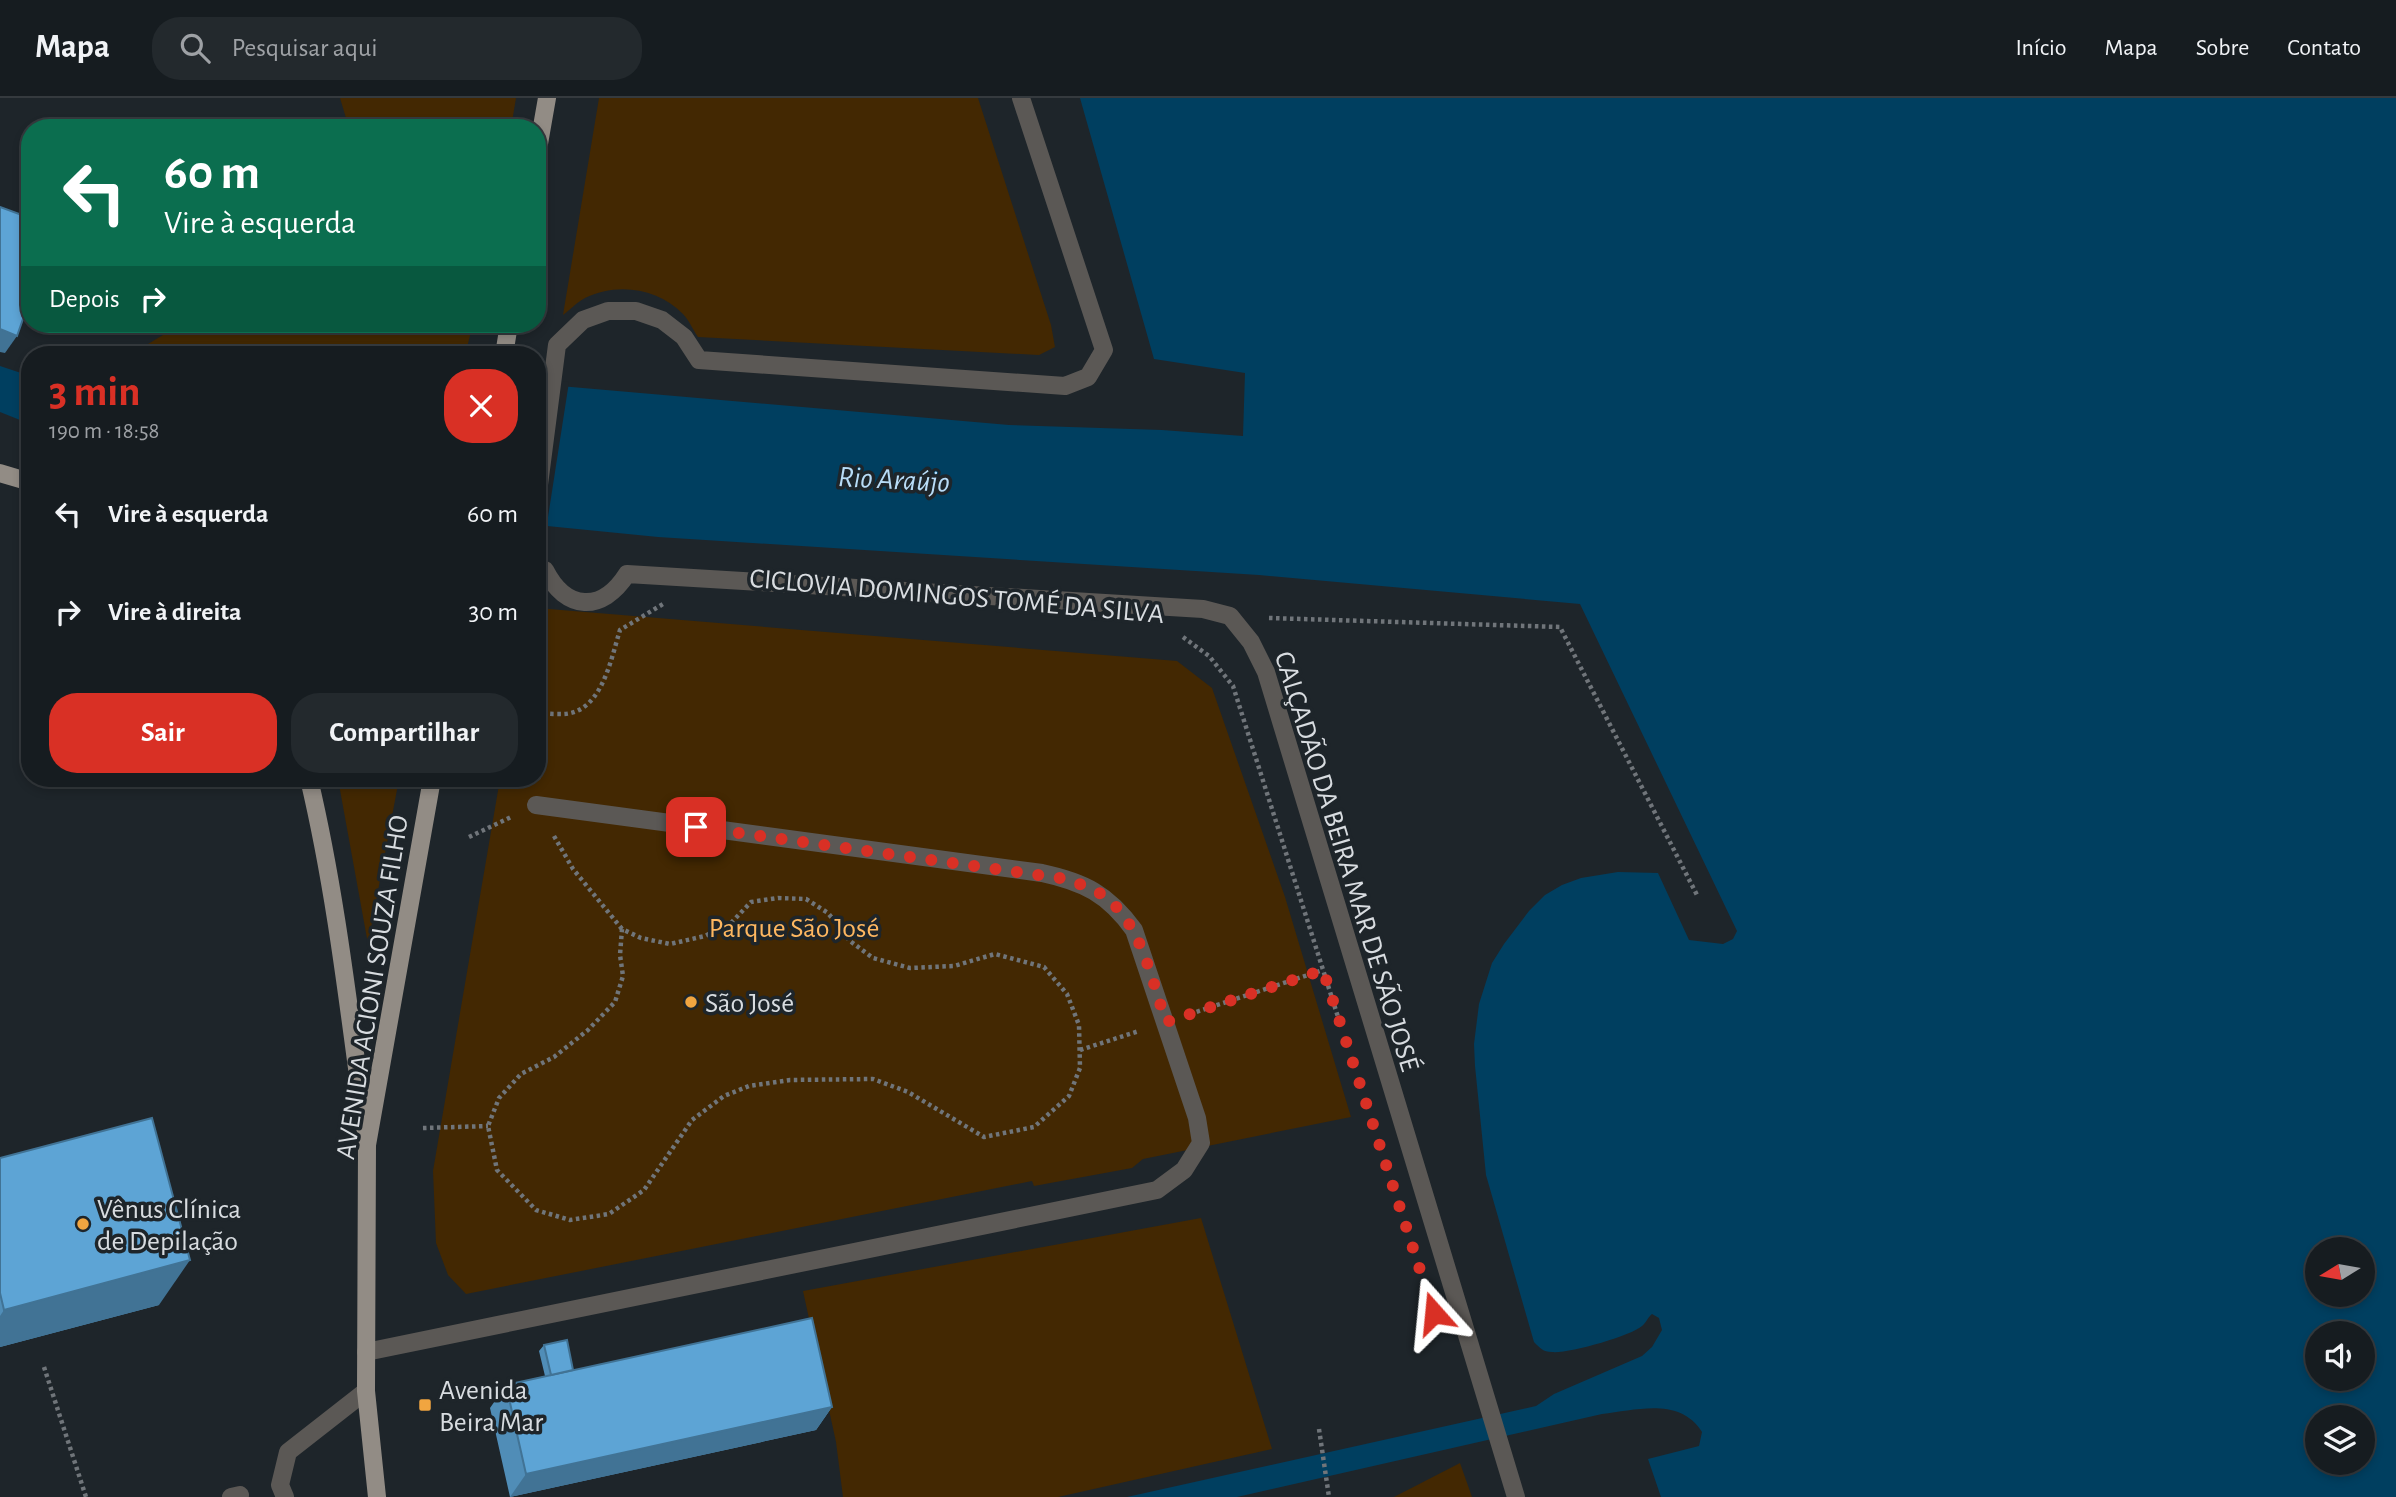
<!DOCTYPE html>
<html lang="pt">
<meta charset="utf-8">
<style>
body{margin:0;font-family:"Alegreya Sans",sans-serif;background:#23292d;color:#f1f3f6;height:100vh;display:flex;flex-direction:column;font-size:26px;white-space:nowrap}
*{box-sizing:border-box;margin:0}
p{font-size:23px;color:#9ea1a5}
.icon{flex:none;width:38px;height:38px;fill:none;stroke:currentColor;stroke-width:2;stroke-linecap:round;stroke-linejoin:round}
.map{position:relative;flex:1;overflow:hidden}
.panel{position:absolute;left:21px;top:248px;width:525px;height:441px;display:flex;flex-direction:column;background:#161c20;border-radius:28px;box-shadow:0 4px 10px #0003,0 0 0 2px #353a3e}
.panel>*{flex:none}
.guide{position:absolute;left:21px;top:21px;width:525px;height:214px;border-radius:28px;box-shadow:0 4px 10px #0003,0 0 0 2px #353a3e;background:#0b6e4f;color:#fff;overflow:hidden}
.needle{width:46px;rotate:259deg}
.fabs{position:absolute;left:2305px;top:1139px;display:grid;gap:14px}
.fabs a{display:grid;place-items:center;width:70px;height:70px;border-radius:50%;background:#161c20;box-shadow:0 4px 10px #0003,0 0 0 2px #353a3e;font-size:35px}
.pin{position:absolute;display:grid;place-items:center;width:60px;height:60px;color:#fff;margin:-30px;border-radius:14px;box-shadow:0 4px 10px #0006}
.me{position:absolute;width:77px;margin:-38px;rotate:342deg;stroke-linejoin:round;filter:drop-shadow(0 0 5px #0008)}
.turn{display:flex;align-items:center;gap:24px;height:147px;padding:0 28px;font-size:32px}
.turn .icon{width:91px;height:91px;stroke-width:2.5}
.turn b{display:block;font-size:49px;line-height:60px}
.then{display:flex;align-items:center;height:66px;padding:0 28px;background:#0003;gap:14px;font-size:26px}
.round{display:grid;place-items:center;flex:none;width:74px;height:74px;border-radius:28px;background:#23292d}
.head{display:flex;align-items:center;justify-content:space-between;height:119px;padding:0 28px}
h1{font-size:42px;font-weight:700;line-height:52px;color:#d93025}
.primary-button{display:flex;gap:14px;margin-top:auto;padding:14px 28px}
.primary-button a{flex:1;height:80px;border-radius:28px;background:#d93025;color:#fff;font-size:28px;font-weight:700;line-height:80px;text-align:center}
.primary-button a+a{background:#23292d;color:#f1f3f6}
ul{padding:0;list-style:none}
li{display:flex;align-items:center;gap:21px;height:98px;padding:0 28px}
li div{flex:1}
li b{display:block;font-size:26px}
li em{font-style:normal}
header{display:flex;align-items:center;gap:42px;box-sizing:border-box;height:98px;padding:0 35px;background:#161c20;border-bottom:2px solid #353a3e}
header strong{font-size:33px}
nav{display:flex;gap:38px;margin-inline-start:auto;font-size:24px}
.search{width:490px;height:63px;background:#23292d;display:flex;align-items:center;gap:18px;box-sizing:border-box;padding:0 24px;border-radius:28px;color:#9ea1a5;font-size:26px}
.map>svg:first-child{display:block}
.green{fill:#432802}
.water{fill:#003f60;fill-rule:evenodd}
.pier{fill:#1e252a}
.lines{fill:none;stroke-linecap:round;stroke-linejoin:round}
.path{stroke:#70757a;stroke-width:4.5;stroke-dasharray:3.5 3.5;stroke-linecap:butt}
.lane{stroke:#5b5855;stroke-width:18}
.street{stroke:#5b5855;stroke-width:18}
.primary{stroke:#928c85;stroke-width:18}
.wall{fill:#508db7}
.shaded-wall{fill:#417395}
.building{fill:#5da4d5;stroke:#417395;stroke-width:2}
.route{stroke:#d93025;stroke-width:12;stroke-dasharray:0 21.6}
.poi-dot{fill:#f1a540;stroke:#1e252a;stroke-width:2.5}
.labels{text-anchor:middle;stroke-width:7;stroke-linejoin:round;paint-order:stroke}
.street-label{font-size:28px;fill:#d8dce0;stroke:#1e252a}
.park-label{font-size:28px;fill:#feb760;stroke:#1e252a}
.poi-label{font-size:28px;fill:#d8dce0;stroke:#1e252a;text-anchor:start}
.water-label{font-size:30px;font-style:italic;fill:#b8dcf7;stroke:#1e252a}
</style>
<header>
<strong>Mapa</strong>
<div class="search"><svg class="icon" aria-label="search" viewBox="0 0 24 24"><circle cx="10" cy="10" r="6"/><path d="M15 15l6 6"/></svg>Pesquisar aqui</div>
<nav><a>Início</a><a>Mapa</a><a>Sobre</a><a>Contato</a></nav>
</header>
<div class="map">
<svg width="2396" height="1399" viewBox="0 0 2396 1399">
<rect width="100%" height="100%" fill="#1e252a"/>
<g class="green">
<polygon points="340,0 516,0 511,30 349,30"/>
<path d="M599,0H978L1051,227L1055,249L1039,257L698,239C693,232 689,222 683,216C658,190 617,184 585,200C577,204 570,212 563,217Z"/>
<polygon points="181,226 473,226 465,257 130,257"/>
<polygon points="537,510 1177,563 1212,590 1285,799 1351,1019 1143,1061 1132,1070 1034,1088 1032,1083 466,1196 448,1177 436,1145 433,1073 500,681 537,681"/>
<polygon points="338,681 399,681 368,846"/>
<polygon points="1201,1120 1272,1351 1058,1399 843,1399 836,1344 803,1193"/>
<polygon points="1460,1365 1472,1399 1394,1399"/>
</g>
<g class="water">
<path d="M1080,0H2396V1399H1661L1648,1361L1699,1348L1702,1334C1680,1299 1637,1312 1602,1316L1237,1399H1127L1536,1308L1554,1296L1642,1258L1652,1249L1662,1232L1659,1220L1652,1216C1648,1219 1646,1225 1642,1228C1631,1238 1567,1256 1552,1254C1543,1254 1540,1250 1534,1244L1486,1077L1475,968L1474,946L1479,906L1492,865L1504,846L1529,813L1545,797L1562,787L1581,780L1618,774L1658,775L1689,842L1723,846L1733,841L1737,833L1580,506L1259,477L658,439L537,427V286L1009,327L1162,332L1243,338L1245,275L1154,261ZM2317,1152H2362V1197H2317ZM2317,1236H2362V1281H2317ZM2317,1320H2362V1365H2317Z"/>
<polygon points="0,268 30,278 30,326 0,314"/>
</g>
<polygon class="pier" points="537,282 569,284 546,432 537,431"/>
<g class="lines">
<g class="path">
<polyline points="1269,520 1560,529 1698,799"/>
<polyline points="1183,539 1209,558 1233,588 1338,919"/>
<path d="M537,612C544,616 550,616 558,616C601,619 610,564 620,532L663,506"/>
<polyline points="538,681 543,615"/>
<polyline points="554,738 573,771 622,831"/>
<polyline points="469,739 511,719"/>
<polygon points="778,800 806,801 828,815 850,843 873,860 910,870 954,868 995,856 1044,869 1067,896 1079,927 1080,970 1069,998 1034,1029 984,1039 908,994 873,981 790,982 749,988 724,998 692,1022 644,1092 609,1116 570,1122 536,1112 497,1072 488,1028 499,1000 521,976 554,959 588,932 615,904 623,878 620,857 622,831 641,840 670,846 705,838 731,825 751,804"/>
<polyline points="1190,916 1323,872"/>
<polyline points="1080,952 1139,933"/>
<polyline points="423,1030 488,1028"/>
<polyline points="44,1269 86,1399"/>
<polyline points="1319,1331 1329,1399"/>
</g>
<g class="lane">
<path d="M366,1254L1157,1092L1184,1072L1201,1045L1197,1020L1134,832C1108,796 1084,784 1042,775L536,707"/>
<polyline points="231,1399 240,1397"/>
<polyline points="285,1399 280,1387 288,1354 366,1293"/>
</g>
<g class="street">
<polyline points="537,402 557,247 583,222 608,213 636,213 662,222 684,239 699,262 1065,288 1088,279 1104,252 1021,0"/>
<path d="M537,470L545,472C566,513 602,515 627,476L1203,511L1230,518L1251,544L1266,574L1516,1399"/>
</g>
<g class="primary">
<polyline points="537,57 547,0"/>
<polyline points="504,257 509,226"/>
<polyline points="0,375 30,384"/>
<path d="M309,681C336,795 349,913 365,1030"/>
<polyline points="377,1399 366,1293 367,1047 432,681"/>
</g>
</g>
<g class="wall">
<polygon points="0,1060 159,1207 0,1249"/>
<polygon points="544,1247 573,1272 832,1309 816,1332 510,1399 490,1310 506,1287 545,1278 539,1253"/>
</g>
<g class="shaded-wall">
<polygon points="0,231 17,238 5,255 0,254"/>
<polygon points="190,1162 159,1207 0,1249 0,1218 4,1212"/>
<polygon points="832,1309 816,1332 510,1399 526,1376"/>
</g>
<g class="building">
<polygon points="0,109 30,120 30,201 17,238 0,231"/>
<polygon points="152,1020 190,1162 4,1212 0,1195 0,1060"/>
<polygon points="812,1220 832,1309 526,1376 506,1287"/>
<polygon points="567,1242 573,1272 551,1277 544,1247"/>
</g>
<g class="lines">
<path class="route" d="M696,729L1067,781C1077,785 1088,789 1098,794C1140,819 1151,880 1166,924L1323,872L1434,1215"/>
</g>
<g class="poi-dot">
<circle cx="691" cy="904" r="7"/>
<circle cx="83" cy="1126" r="7"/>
<rect x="418" y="1300" width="14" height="14" rx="3.5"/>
</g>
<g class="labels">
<g class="street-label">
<text transform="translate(957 497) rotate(5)" y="10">CICLOVIA DOMINGOS TOMÉ DA SILVA</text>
<text transform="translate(1348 763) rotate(73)" y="10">CALÇADÃO DA BEIRA MAR DE SÃO JOSÉ</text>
<text transform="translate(371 889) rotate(-81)" y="10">AVENIDA ACIONI SOUZA FILHO</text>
</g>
<g class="park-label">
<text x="794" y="839">Parque São José</text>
</g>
<g class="poi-label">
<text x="705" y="914">São José</text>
<text x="97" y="1120">Vênus Clínica<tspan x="97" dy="32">de Depilação</tspan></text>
<text x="439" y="1301">Avenida<tspan x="439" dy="32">Beira Mar</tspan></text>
</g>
<g class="water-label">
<text transform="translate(894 381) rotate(3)" y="10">Rio Araújo</text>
</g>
</g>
</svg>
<div class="fabs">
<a><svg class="needle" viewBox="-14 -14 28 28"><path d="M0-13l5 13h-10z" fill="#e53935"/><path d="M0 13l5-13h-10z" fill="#9ea1a5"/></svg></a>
<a><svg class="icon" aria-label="sound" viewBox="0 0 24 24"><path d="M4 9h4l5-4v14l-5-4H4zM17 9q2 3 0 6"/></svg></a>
<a><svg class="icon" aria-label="layers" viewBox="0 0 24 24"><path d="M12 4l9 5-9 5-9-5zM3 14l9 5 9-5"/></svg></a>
</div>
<div class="pin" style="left:696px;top:729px;background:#d93025"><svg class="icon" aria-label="arrive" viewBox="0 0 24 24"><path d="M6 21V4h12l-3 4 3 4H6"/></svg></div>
<svg class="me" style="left:1434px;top:1215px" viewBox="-20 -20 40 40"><path d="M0-17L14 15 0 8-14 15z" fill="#d93025" stroke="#fff" stroke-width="4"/></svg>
<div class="guide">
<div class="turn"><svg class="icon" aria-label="left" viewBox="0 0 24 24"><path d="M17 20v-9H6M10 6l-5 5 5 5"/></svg><div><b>60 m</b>Vire à esquerda</div></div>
<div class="then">Depois<svg class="icon" aria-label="right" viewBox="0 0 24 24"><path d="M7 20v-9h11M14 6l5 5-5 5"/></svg></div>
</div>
<section class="panel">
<div class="head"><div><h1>3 min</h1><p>190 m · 18:58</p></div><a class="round" style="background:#d93025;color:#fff"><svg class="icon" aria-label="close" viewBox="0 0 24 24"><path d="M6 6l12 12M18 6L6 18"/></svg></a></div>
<ul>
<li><svg class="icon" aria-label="left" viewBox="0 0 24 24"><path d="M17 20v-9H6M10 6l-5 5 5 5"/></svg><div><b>Vire à esquerda</b></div><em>60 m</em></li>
<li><svg class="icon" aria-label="right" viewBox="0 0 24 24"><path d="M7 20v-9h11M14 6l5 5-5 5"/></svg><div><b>Vire à direita</b></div><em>30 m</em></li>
</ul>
<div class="primary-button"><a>Sair</a><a>Compartilhar</a></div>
</section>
</div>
